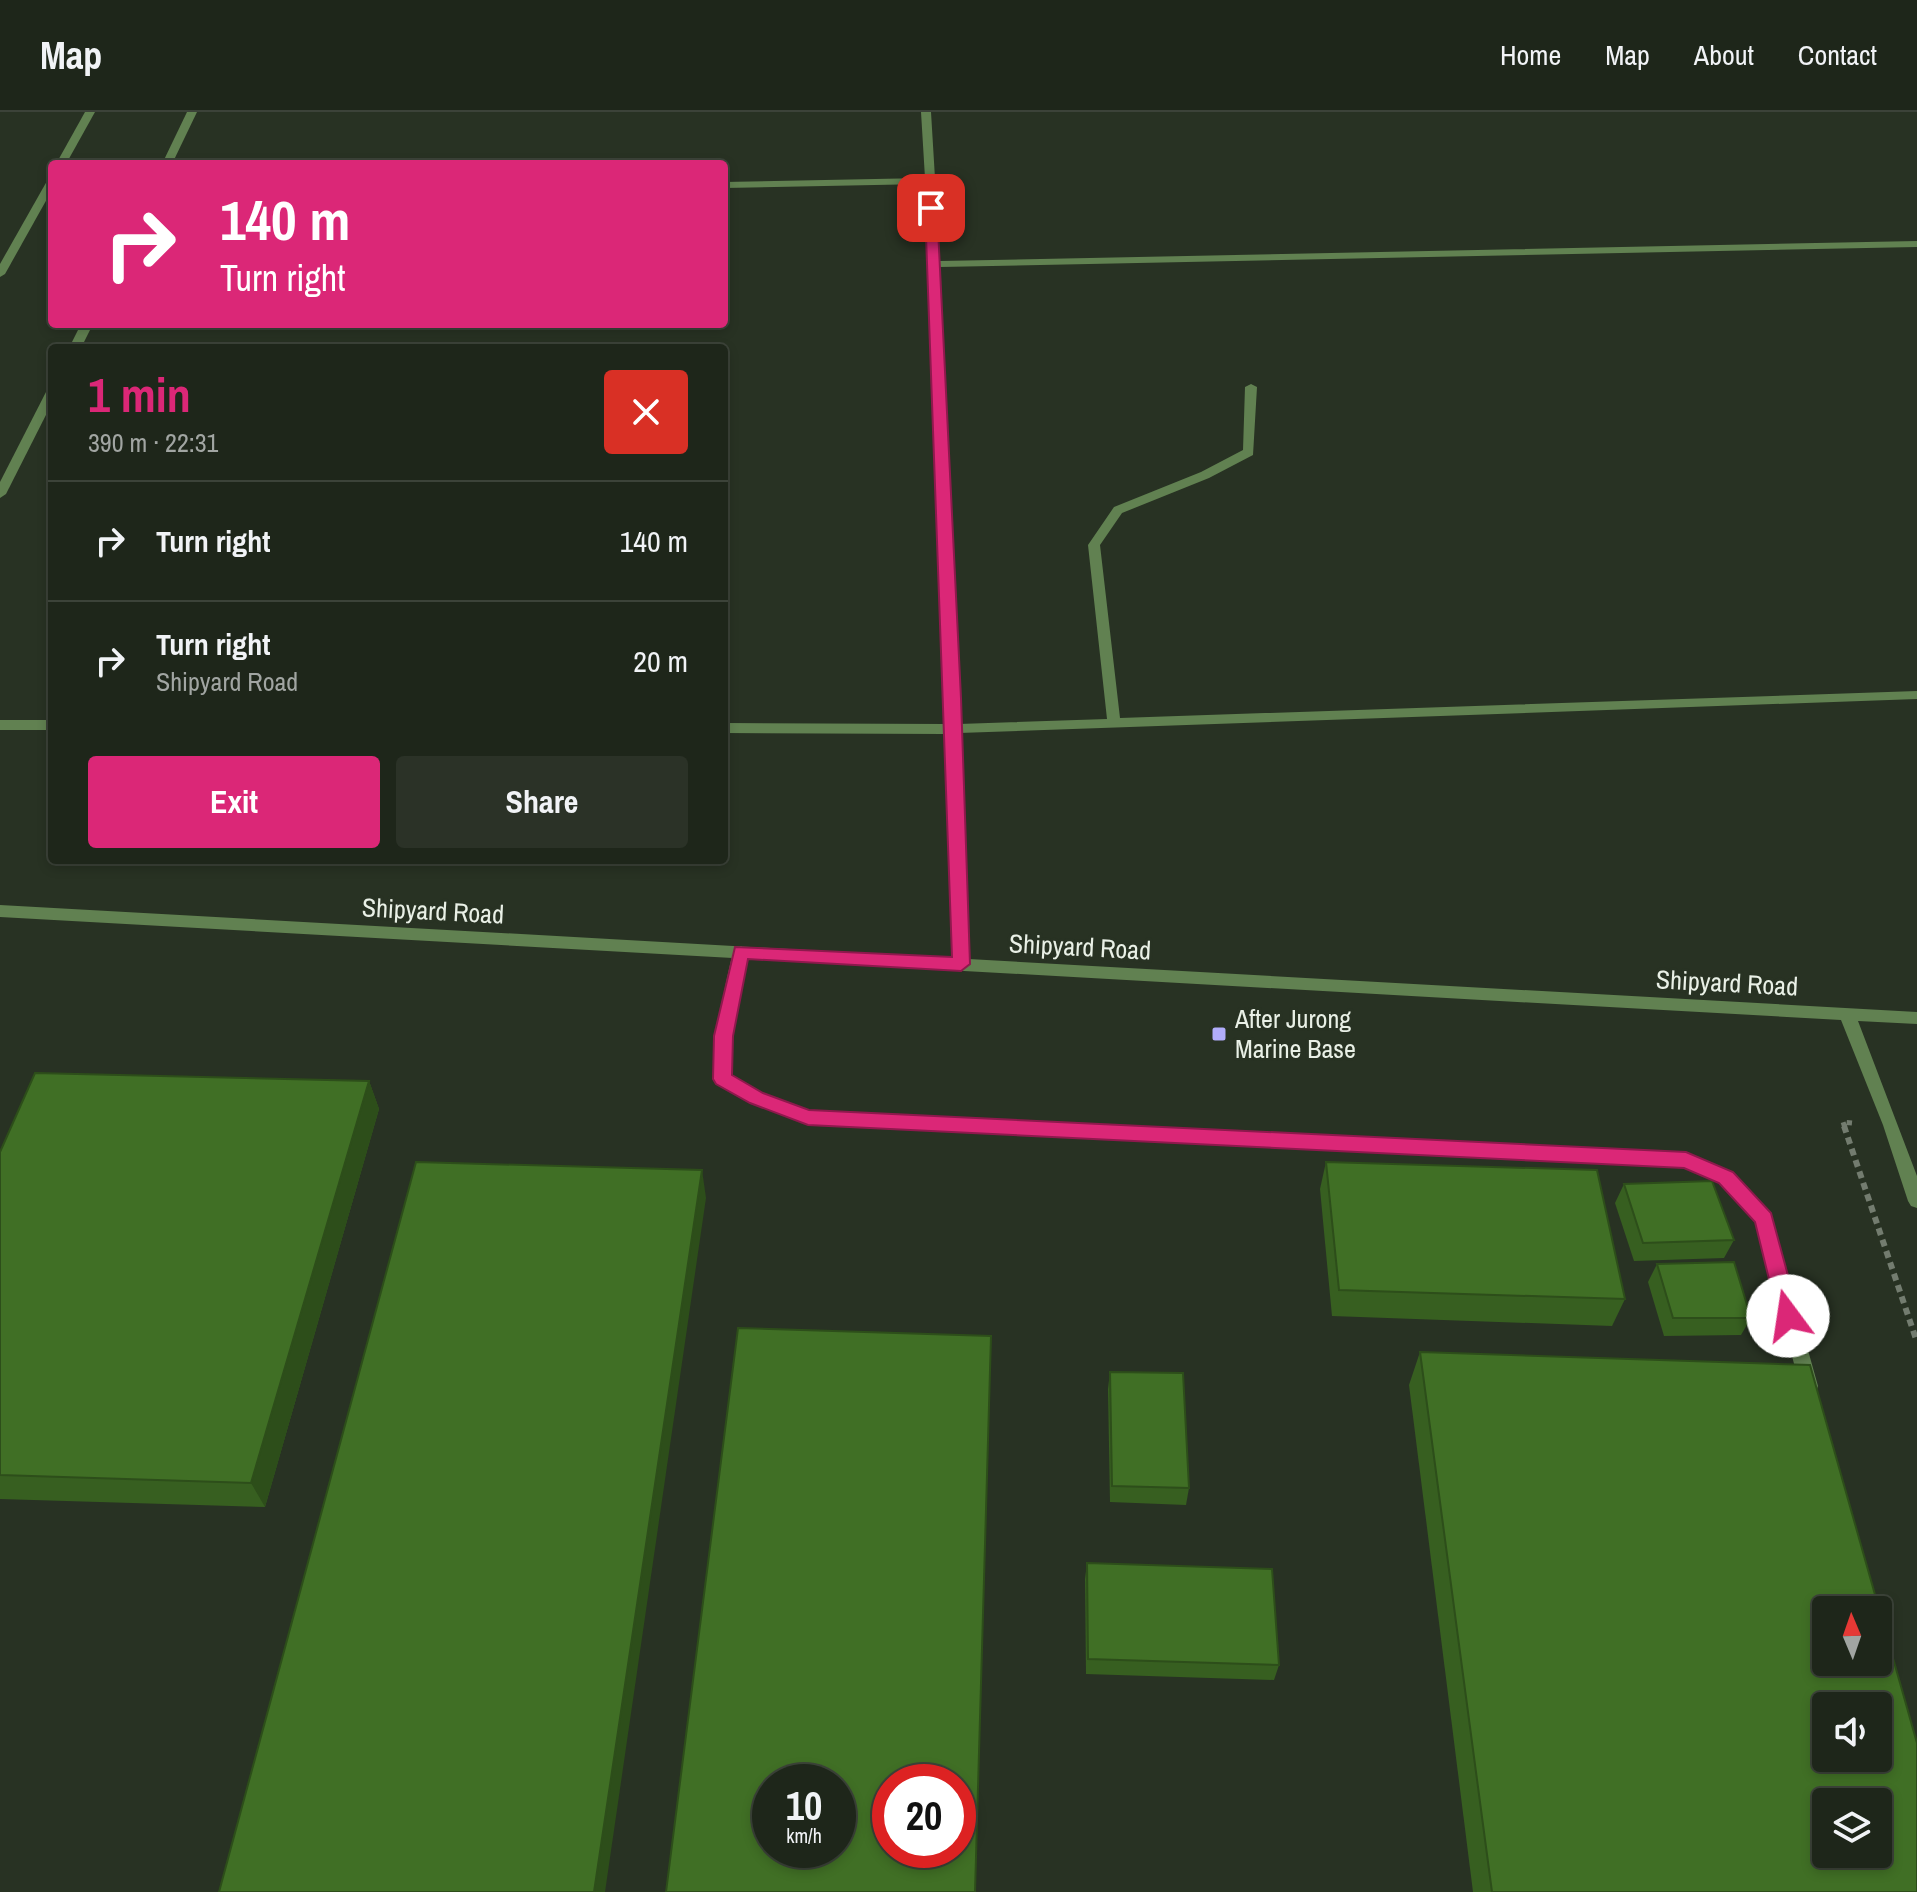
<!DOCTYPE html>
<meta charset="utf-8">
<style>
body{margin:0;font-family:"Archivo Narrow",sans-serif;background:#2b3227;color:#f1f3f6;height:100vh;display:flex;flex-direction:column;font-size:30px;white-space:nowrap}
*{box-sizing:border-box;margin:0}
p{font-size:26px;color:#a1a5a2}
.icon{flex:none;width:44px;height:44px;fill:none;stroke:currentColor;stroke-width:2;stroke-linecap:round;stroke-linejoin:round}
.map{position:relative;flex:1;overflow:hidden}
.side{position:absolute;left:48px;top:232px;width:680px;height:520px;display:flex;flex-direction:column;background:#1e261a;border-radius:8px;box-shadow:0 4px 12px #0003,0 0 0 2px #3c4339}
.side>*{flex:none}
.top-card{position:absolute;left:48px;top:48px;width:680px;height:168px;border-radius:8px;box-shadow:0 4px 12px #0003,0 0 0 2px #3c4339;background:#db2777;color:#fff;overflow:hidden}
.needle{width:52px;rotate:358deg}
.fabs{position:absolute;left:1812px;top:1484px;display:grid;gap:16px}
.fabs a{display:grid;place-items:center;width:80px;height:80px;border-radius:8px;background:#1e261a;box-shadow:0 4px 12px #0003,0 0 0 2px #3c4339;font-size:40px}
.speed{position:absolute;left:752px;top:1652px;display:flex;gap:16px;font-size:40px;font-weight:700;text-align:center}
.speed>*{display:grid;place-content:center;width:104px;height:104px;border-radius:50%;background:#1e261a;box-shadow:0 4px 12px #0003,0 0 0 2px #3c4339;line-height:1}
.speed small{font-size:20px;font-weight:400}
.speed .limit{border:12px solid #d22;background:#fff;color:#111}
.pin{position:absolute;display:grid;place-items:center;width:68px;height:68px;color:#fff;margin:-34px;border-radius:16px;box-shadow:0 4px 12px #0006}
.me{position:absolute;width:88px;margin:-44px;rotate:346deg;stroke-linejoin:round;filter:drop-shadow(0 0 6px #0008)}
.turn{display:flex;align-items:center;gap:28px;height:168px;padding:0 40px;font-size:36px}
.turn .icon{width:104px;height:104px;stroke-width:2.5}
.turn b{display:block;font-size:56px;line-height:68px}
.round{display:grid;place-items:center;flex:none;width:84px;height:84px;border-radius:8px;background:#2b3227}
.overview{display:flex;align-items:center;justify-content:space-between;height:136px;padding:0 40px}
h1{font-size:48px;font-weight:800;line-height:60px;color:#db2777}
.action{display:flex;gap:16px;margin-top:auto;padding:16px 40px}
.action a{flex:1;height:92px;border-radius:8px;background:#db2777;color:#fff;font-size:32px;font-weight:800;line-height:92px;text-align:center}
.action a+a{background:#2b3227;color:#f1f3f6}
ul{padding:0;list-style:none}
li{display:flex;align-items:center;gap:24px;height:120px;padding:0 40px;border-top:2px solid #3c4339}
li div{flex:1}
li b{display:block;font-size:30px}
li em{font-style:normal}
header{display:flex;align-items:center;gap:48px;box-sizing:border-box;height:112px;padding:0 40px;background:#1e261a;border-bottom:2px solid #3c4339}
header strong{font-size:38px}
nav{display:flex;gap:44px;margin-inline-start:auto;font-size:28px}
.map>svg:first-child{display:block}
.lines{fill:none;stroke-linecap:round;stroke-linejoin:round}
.path-far1{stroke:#737c6f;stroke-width:5;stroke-dasharray:6 4;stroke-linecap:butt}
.path{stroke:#737c6f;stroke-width:6;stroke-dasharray:7 5;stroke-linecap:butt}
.lane{fill:#618151;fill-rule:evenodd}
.street{fill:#618151;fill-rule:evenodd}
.wall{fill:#375f20}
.shaded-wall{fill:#2d4e1a}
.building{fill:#406f25;stroke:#2d4e1a;stroke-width:2;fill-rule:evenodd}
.route{fill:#db2777;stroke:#8e194d;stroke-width:2}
.poi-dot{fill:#b1adfa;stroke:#283223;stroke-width:3}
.labels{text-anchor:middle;stroke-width:6;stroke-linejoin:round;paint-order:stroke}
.street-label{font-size:26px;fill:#e9f0e6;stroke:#283223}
.poi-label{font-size:26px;fill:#e9f0e6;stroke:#283223;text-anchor:start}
</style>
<header>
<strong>Map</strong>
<nav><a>Home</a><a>Map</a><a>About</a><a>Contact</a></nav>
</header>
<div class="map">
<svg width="1917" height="1780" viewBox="0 0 1917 1780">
<rect width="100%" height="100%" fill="#283223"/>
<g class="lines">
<polyline class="path-far1" points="1845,1016 1843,1010 1852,1011"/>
<polyline class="path" points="1844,1014 1917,1230"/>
<g class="lane">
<polygon points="187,0 197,0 172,52 162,52"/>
<polygon points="921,0 931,0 940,149 1917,129 1917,135 940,155 959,612 1107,607 1088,433 1114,395 1201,360 1243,338 1245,275 1251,272 1257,275 1253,343 1209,366 1122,401 1100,433 1120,606 1917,579 1917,587 959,621 969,852 961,858 955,856 953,852 945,622 724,621 724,611 945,612 925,72 724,76 724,70 925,66"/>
<polygon points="81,212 93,212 81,236 69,236"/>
<polygon points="52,277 52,291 6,382 0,386 0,370 46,280"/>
<rect x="0" y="608" width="52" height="10"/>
<path d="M741,834L749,840L733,919L731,964L762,981L809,998L1692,1043L1732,1060L1770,1102L1818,1274L1816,1280L1809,1282L1802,1280L1800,1274L1756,1110L1720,1070L1685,1055L808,1012L750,991L717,972L715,967C714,923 723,882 733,840Z"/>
</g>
<g class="street">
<polygon points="85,0 95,0 66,52 56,52"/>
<polygon points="52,66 52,78 5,162 0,165 0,152 47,69"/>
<polygon points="0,793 1917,900 1917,912 1858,909 1917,1064 1917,1096 1911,1094 1908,1089 1883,1013 1841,908 0,805"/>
</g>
</g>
<g class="wall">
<polygon points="369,969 379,997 265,1395 0,1387 0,1040"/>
<polygon points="1326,1050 1625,1187 1612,1214 1332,1204 1320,1077"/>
<polygon points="1624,1072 1734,1128 1724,1146 1634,1149 1615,1091"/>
<polygon points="1657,1152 1751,1206 1741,1223 1664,1224 1648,1170"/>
<polygon points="1420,1240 1917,1780 1473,1780 1409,1273"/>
<polygon points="1110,1260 1189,1376 1186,1393 1110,1390 1108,1277"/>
<polygon points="1087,1451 1279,1553 1274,1568 1086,1562 1085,1467"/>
</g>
<g class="shaded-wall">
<polygon points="369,969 379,997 265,1395 251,1371"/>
<polygon points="702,1058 706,1086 605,1780 594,1780"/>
</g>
<g class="building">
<polygon points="35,961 369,969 251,1371 0,1363 0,1040"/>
<polygon points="416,1050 702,1058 594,1780 219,1780"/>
<polygon points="1326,1050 1597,1058 1625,1187 1339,1178"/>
<polygon points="1712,1069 1734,1128 1643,1131 1624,1072"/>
<polygon points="1734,1150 1751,1206 1673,1206 1657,1152"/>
<path d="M738,1216L991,1224L975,1780H666ZM770,1670H838V1738H770ZM890,1670H958V1738H890Z"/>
<path d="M1420,1240L1810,1253L1917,1631V1780H1492ZM1826,1498H1878V1550H1826ZM1826,1594H1878V1646H1826ZM1826,1690H1878V1742H1826Z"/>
<polygon points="1110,1260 1183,1261 1189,1376 1112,1374"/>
<polygon points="1087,1451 1272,1457 1279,1553 1088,1547"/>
</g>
<polygon class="route" points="931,93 937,96 961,586 970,852 961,859 748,847 733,924 732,963 763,981 809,998 1686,1040 1733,1060 1771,1101 1799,1204 1796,1210 1788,1213 1781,1210 1778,1204 1755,1110 1719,1071 1684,1056 808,1013 750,991 716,972 713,967 714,924 735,835 952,845 925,96"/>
<rect class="poi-dot" x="1211" y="914" width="16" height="16" rx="4"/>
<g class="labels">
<g class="street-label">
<text transform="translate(433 799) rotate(3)" y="9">Shipyard Road</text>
<text transform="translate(1080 835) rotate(3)" y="9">Shipyard Road</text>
<text transform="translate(1727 871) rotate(3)" y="9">Shipyard Road</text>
</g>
<g class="poi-label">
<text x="1235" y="916">After Jurong<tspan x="1235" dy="30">Marine Base</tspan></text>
</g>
</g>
</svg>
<div class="fabs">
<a><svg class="needle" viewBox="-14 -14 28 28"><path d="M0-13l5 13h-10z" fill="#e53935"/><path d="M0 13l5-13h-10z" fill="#a1a5a2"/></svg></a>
<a><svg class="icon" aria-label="sound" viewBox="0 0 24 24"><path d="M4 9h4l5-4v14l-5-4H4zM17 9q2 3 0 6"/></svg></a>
<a><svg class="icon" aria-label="layers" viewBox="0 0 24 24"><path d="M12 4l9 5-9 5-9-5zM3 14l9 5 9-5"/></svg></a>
</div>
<div class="speed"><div>10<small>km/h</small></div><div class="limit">20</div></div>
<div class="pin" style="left:931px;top:96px;background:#d93025"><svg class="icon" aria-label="arrive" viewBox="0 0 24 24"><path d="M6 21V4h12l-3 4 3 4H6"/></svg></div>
<svg class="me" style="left:1788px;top:1204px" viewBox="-20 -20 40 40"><circle r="19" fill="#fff"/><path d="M0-13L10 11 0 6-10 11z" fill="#db2777"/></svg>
<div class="top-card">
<div class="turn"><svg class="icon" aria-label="right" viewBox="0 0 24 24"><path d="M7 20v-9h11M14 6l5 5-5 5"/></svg><div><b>140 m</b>Turn right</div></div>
</div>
<section class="side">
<div class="overview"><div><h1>1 min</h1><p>390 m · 22:31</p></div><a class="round" style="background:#d93025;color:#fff"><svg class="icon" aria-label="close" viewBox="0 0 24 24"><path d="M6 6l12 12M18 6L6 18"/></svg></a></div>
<ul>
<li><svg class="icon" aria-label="right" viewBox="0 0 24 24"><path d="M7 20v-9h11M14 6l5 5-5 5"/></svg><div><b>Turn right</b></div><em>140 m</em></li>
<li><svg class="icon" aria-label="right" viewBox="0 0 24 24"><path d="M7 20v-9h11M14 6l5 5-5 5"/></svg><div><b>Turn right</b><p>Shipyard Road</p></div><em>20 m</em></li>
</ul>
<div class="action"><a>Exit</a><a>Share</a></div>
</section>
</div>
